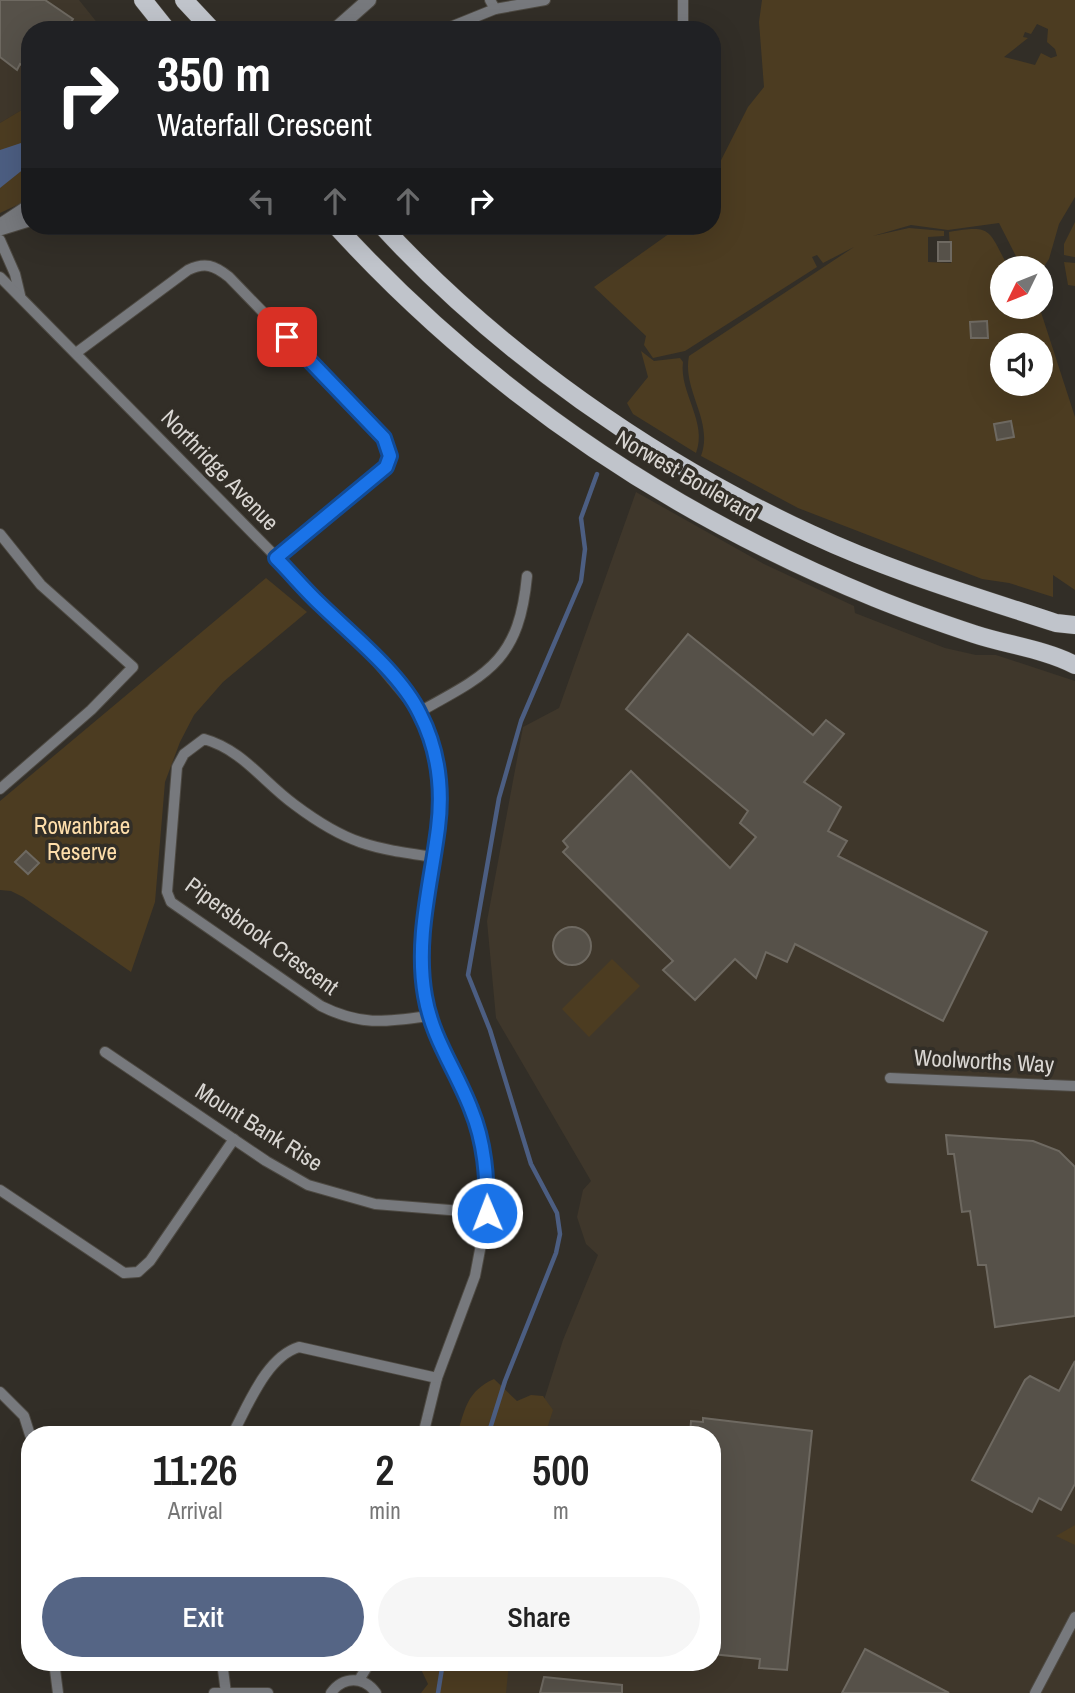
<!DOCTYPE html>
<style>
body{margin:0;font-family:"Archivo Narrow",sans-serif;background:#f6f6f6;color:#222;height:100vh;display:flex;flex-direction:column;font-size:26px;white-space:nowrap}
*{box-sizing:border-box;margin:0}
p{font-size:23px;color:#767676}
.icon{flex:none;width:38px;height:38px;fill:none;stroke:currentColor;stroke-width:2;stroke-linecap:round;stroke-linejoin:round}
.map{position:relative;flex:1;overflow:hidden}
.panel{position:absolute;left:21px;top:1426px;width:700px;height:245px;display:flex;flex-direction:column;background:#fff;border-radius:28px;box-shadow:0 7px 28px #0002}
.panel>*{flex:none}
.guide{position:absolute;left:21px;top:21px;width:700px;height:214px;border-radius:28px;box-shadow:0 7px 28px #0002;background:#202124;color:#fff;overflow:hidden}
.needle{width:46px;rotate:227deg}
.buttons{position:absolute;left:990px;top:256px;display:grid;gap:14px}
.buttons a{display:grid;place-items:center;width:63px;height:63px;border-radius:50%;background:#fff;box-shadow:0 7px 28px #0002;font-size:35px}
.pin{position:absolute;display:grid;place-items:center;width:60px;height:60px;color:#fff;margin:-30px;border-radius:14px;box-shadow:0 4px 10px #0006}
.me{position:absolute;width:77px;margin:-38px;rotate:359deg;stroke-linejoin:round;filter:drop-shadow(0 0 5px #0008)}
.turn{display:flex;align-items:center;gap:24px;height:147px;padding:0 21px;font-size:32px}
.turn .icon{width:91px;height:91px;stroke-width:2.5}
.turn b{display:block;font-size:49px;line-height:60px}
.lanes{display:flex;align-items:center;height:66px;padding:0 21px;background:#0003;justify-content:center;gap:35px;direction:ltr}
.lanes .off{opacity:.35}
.eta{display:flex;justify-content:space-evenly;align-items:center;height:119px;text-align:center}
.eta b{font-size:42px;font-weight:600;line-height:49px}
.primary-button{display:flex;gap:14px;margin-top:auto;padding:14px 21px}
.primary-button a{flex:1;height:80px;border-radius:42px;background:#556585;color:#fff;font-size:28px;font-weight:600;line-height:80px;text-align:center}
.primary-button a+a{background:#f6f6f6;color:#222}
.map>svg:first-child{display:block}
.built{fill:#3f372b}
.green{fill:#4c3c21;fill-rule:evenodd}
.water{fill:#4c5e82}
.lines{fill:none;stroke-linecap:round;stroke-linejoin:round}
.stream{stroke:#4c5e82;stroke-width:4.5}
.building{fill:#565149;stroke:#6e6961;stroke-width:2}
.minor-casing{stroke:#4d4942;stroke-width:12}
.tertiary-casing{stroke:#4d4942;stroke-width:16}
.primary-casing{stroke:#4d4942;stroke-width:19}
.minor{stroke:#77797d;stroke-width:10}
.tertiary{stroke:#77797d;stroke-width:14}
.primary{stroke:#c0c4cb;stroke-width:18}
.route-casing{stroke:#114b97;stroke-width:18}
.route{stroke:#1a73e8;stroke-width:12}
.labels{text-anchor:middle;stroke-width:7;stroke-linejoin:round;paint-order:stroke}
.street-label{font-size:23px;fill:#d9d6d2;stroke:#322e27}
.park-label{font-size:23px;fill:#fedeab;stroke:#322e27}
</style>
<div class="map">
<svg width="1075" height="1693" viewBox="0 0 1075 1693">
<rect width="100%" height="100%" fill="#322e27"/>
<g class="built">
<polygon points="0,0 79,0 103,30 30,30 30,105 0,123"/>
<polygon points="636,492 764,564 854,606 855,613 945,648 976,655 996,655 1075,681 1075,1693 494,1693 495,1663 712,1662 712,1435 533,1435 563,1340 598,1255 586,1244 577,1217 583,1190 591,1181 496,1018 487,921 523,727 559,708"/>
</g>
<g class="green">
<path d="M762,0H1075V197L1059,224L1049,259L1041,271V268H1022L999,223L948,230L911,225L873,236L909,228L944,231V236L928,237V262L951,263L949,232C994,224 988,231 1009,268H1003V306H1039L1075,417V590L1053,575V597L1009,583L982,579L798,508L701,456C714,421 682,390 689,356L854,247L823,263L817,255L812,257L817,267L685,351L653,358L644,345L646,336L594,287L680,226H712V178L748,107L764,87L759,22ZM1037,24L1048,29L1047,42L1055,49L1057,56L1051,58L1041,53L1035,65L1004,57L1028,38L1023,37L1025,32L1031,34ZM1003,345H1041V383H1003Z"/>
<polygon points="30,105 30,199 0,213 0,123"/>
<polygon points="1075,222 1075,257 1074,257 1064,255 1064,244"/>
<polygon points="1064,262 1075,263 1075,286 1068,285"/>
<path d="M641,351L654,361L680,358L683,362C679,393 708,422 696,453L633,414L627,403L648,377Z"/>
<polygon points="266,578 307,612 223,682 194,715 180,742 165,782 155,902 131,972 23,897 11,891 0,890 0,801"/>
<polygon points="612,959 640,986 589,1037 562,1009"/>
<path d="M494,1379L517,1401L531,1395L543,1396L553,1410L545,1435H457C465,1409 467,1391 494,1379Z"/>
<polygon points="1075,1525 1075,1545 1056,1536"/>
<polygon points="418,1663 509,1663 506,1693 421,1693 428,1684"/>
</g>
<polygon class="water" points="30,140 30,164 0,188 0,150"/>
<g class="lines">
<g class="stream">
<polyline points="488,1435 505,1381 556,1253 560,1234 557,1213 531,1164 490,1030 468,975 499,798 521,721 581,581 585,549 581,518 597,474"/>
<polyline points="438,1693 443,1662"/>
</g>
</g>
<g class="building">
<polygon points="0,0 45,0 73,19 66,30 30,30 30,71 20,64 17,70 0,57"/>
<rect x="938" y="242" width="13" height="19"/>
<polygon points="987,321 988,338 971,338 970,322"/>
<polygon points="1011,421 1014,437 997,440 994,424"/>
<polygon points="688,634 813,735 826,720 844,734 804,782 841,807 828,831 847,841 838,856 987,932 943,1021 795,944 787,962 766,952 756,978 735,959 695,1000 663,970 673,961 563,852 568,847 563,841 631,771 730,868 756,837 740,823 748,811 626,709"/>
<polygon points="26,851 39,863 28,874 15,862"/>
<circle cx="572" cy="946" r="19"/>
<polygon points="946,1135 1033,1141 1059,1151 1075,1167 1075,1316 995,1327 986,1265 978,1265 970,1211 962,1212 954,1154 948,1154"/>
<polygon points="1075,1361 1075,1484 1061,1510 1039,1498 1032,1512 972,1480 1025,1380 1030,1376 1059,1391"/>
<polygon points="703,1418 812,1431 787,1670 759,1668 760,1659 712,1654 712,1435 690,1435 691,1421 703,1422"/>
<polygon points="865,1649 949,1693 842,1693"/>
<polygon points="544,1677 622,1685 622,1693 540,1693"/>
</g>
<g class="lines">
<g class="minor-casing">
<g id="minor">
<polyline points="490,0 495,9 545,0"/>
<polyline points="443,30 495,9"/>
<polyline points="683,30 683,0"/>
<polyline points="0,240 15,274 20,295"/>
<polyline points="0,277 363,645 419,712 431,740 440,788 439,823 420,947 422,982 428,1016 437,1040 471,1108 483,1144 487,1213 475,1276 437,1378 423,1435"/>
<path d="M76,353L188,270C205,262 214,265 229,277L384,437L390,456L386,466L276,558"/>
<polyline points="0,534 41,585 133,667 91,710 0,789"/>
<path d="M419,712C488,674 519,661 527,576"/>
<path d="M428,1016C385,1022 361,1026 321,1006L171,902L167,892L177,767L184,754L204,739C243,750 263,782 295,805C347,844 371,848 434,857"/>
<polyline points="105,1052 266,1161 308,1185 375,1204 487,1213"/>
<polyline points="890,1078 1075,1086"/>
<polyline points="0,1190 124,1273 138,1272 150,1261 234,1139"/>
<polyline points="0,1392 24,1416 30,1435"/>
<path d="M232,1435C248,1406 266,1357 299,1347L437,1378"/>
<polyline points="54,1662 58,1693"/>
<polyline points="222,1662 226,1693"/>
<polyline points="359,1680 370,1662"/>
<polyline points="214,1693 268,1693"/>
<path d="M331,1693C343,1676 364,1676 376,1693"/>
<polyline points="1035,1693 1075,1617"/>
</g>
</g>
<g class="tertiary-casing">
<g id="tertiary">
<polyline points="335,30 369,0"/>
<polyline points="0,226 30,206"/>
<polyline points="1,228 30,219"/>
</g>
</g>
<g class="primary-casing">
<g id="primary">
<polyline points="143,0 167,30"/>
<polyline points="184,0 212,30"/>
<path d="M336,226C486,390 669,514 875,598C907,611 941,623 974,634C1007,645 1044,649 1075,665"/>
<path d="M382,226C500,354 653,461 811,534C890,571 974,596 1056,623L1075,625"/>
</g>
</g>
<use href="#minor" class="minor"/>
<use href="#tertiary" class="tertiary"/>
<use href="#primary" class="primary"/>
</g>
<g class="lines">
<g class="route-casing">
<path id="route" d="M287,337L384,438L390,456L386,467L276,558C291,573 305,590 320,604C352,635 401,674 420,714C438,749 443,788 438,828C431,884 415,939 425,996C432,1038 456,1070 471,1109C485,1143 487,1177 487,1213"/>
</g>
<use href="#route" class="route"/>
</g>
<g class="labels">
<g class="street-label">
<text transform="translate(220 470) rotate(46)" y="8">Northridge Avenue</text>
<text transform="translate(687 476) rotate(30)" y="8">Norwest Boulevard</text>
<text transform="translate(262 936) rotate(36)" y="8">Pipersbrook Crescent</text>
<text transform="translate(984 1061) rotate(3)" y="8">Woolworths Way</text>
<text transform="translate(259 1127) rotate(32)" y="8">Mount Bank Rise</text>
</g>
<g class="park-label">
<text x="82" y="834">Rowanbrae<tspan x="82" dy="26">Reserve</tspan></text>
</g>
</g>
</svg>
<div class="buttons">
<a><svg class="needle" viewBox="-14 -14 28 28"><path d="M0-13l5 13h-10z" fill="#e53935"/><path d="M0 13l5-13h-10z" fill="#767676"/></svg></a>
<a><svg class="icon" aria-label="sound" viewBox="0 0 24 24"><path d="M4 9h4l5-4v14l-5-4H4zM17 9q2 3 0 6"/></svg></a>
</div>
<div class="pin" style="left:287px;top:337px;background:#d93025"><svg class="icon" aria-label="arrive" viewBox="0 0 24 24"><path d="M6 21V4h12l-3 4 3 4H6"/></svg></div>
<svg class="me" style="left:487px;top:1213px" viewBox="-20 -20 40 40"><circle r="17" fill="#1a73e8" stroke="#fff" stroke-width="3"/><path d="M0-11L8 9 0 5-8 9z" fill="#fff"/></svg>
<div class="guide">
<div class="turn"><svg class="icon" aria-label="right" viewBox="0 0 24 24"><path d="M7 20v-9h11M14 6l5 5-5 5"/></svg><div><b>350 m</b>Waterfall Crescent</div></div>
<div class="lanes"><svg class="icon off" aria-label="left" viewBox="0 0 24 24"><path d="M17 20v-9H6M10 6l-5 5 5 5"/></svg><svg class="icon off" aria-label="ahead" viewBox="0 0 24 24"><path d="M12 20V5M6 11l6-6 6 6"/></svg><svg class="icon off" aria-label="ahead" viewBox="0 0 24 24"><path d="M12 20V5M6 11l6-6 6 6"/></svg><svg class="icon" aria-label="right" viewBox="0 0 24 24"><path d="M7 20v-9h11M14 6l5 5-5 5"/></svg></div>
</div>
<section class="panel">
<div class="eta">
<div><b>11:26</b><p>Arrival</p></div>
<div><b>2</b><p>min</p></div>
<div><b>500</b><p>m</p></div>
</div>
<div class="primary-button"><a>Exit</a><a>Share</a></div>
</section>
</div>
